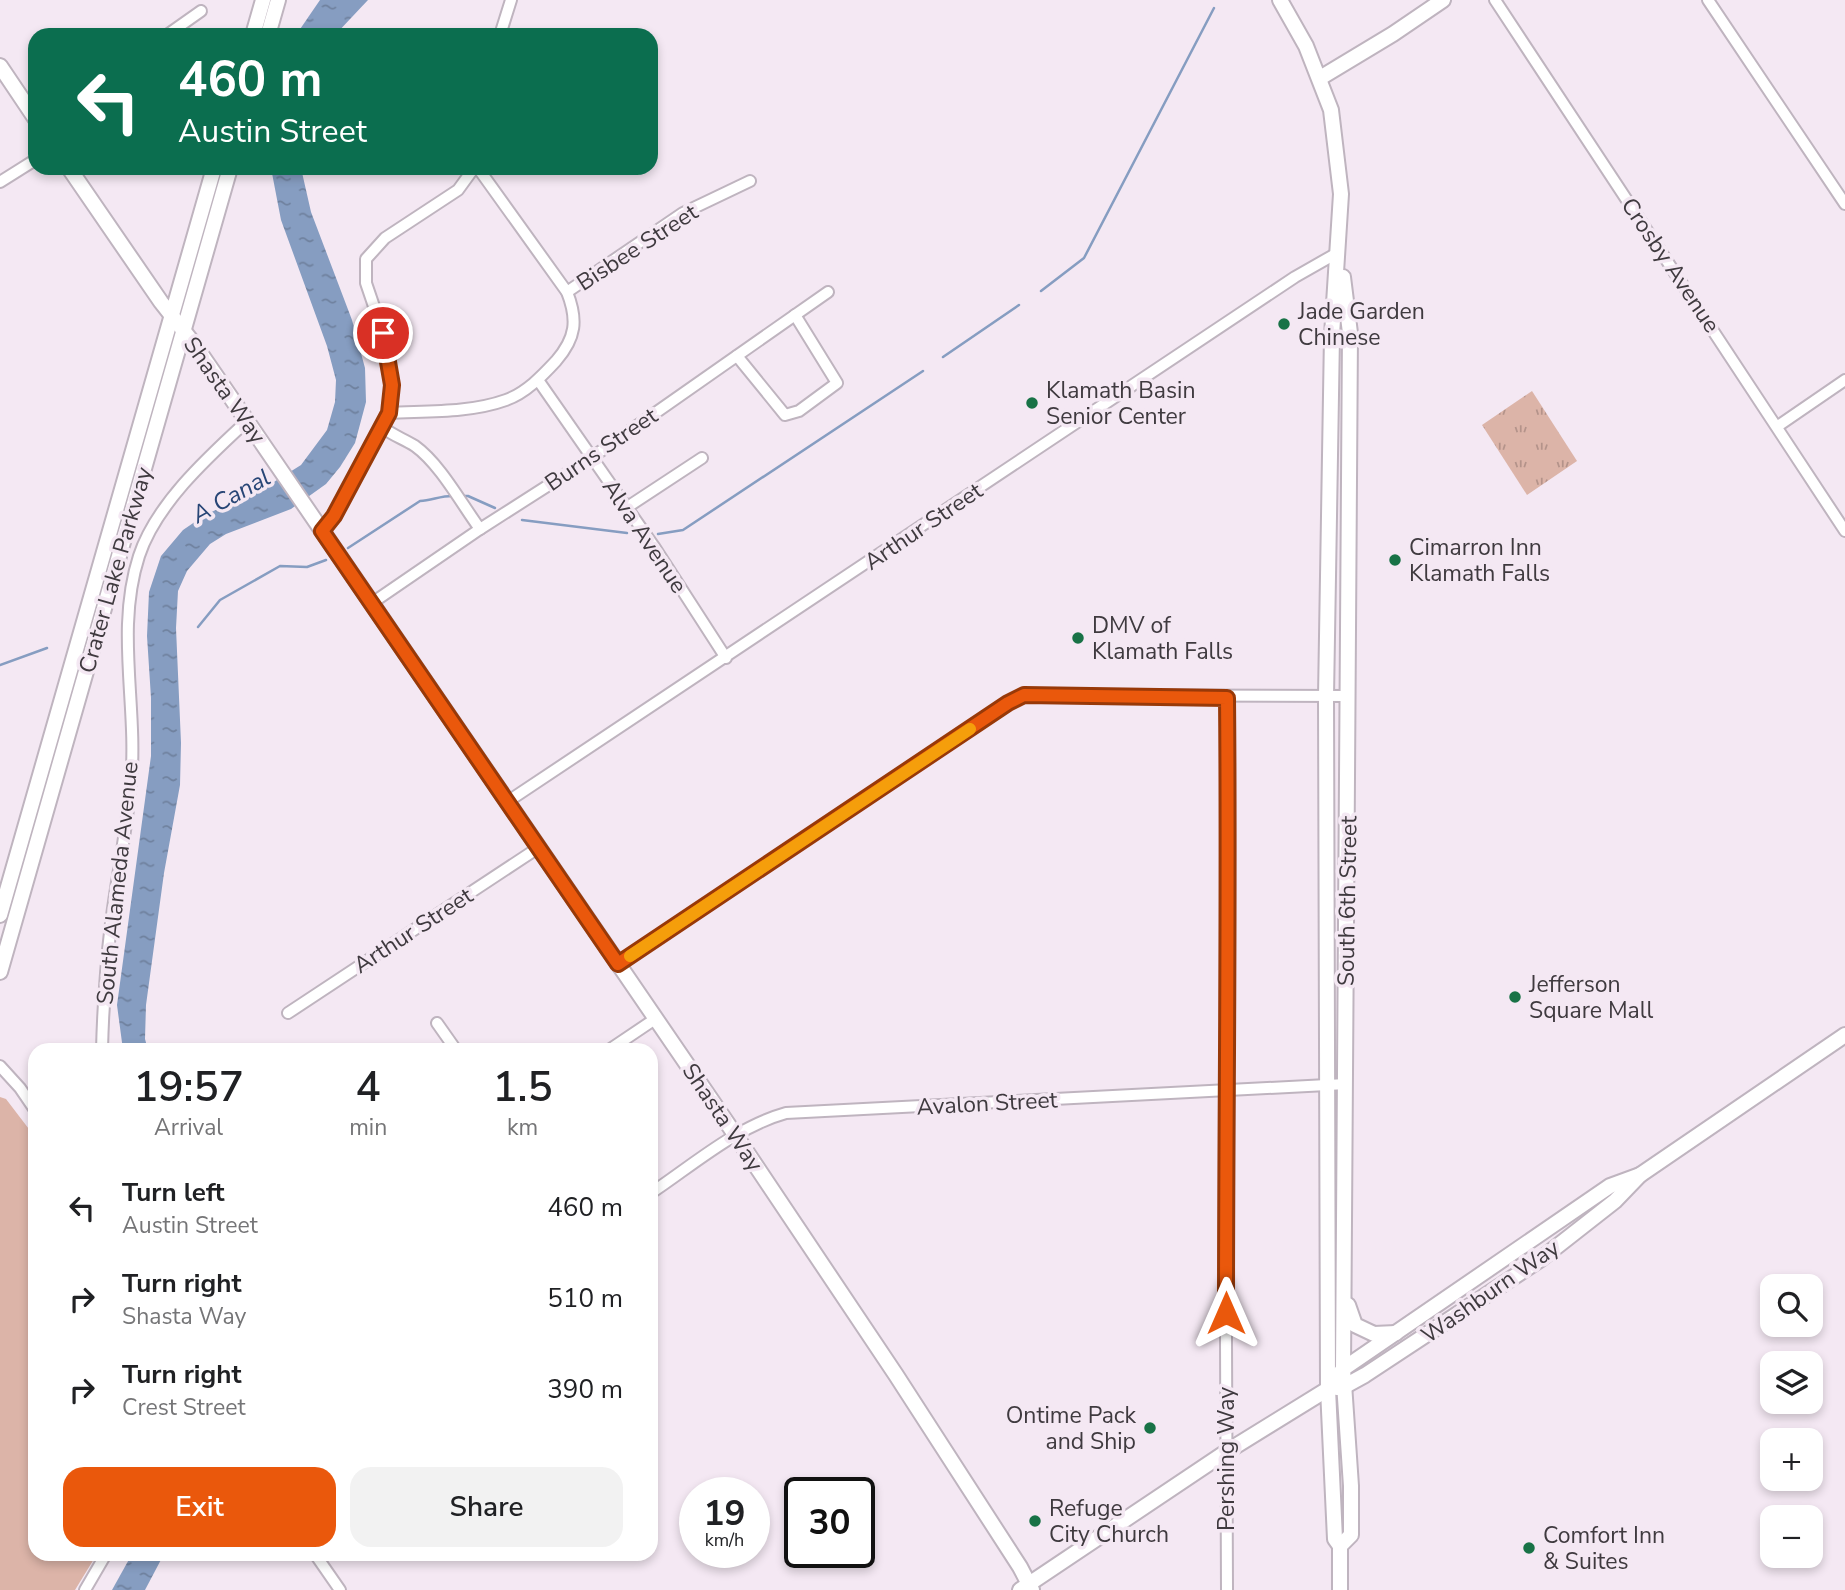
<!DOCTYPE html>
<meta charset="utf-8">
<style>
body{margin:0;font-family:"Nunito Sans",sans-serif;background:#f2f2f2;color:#202124;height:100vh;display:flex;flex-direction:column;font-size:26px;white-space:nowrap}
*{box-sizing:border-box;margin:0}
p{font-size:23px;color:#757577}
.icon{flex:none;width:38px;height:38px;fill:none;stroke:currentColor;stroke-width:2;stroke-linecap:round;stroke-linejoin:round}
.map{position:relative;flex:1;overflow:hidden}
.sheet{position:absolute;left:28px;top:1043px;width:630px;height:518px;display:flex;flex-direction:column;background:#fff;border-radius:21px;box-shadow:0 4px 10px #0003}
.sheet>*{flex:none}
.banner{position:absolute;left:28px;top:28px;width:630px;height:147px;border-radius:21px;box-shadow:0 4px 10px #0003;background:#0b6e4f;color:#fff;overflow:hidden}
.buttons{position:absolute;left:1760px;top:1274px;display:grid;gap:14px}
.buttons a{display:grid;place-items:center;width:63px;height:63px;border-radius:14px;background:#fff;box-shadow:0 4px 10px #0003;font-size:35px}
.speed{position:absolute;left:679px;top:1477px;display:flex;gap:14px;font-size:35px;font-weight:700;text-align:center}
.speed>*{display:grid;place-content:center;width:91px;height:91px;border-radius:50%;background:#fff;box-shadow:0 4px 10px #0003;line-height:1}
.speed small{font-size:18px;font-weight:400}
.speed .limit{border:4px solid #111;border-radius:10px;background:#fff;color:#111}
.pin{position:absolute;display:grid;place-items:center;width:60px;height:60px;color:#fff;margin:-30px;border:4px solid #fff;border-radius:50%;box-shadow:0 2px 7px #0007}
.me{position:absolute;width:77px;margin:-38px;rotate:0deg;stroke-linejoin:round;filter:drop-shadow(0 0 5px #0008)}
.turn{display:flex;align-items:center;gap:24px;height:147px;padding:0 35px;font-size:32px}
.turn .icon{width:91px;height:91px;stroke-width:2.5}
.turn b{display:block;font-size:49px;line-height:60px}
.eta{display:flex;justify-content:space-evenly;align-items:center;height:119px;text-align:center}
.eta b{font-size:42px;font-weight:600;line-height:49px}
.primary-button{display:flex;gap:14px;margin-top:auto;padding:14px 35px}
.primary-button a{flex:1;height:80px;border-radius:21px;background:#ea580c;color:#fff;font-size:28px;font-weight:600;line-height:80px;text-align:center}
.primary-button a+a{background:#f2f2f2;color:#202124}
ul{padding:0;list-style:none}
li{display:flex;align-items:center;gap:21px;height:91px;padding:0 35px}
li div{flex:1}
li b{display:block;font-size:26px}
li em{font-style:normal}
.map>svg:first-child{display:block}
.park{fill:url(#park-tufts)}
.pitch{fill:#dcb4a8}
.water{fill:url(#water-ripples)}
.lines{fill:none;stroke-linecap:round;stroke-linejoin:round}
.stream{stroke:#869dc1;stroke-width:2.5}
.minor-casing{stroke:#bfb4bf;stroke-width:14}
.major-casing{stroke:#bfb4bf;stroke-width:18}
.minor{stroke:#fff;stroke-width:10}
.major{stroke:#fff;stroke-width:14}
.route-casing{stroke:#983908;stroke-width:18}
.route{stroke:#ea580c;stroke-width:12}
.slow{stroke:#f59e0b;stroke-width:12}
.poi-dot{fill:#187246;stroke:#f4e8f3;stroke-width:2.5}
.labels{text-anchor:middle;stroke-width:7;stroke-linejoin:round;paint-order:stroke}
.street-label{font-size:23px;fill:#3f3a3f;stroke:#f4e8f3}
.poi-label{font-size:23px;fill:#3f3a3f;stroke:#f4e8f3;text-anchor:start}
.water-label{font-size:24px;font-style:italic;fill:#284676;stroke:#f4e8f3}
</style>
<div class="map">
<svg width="1845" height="1590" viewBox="0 0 1845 1590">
<defs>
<pattern id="park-tufts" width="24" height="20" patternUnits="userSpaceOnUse" patternTransform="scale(1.75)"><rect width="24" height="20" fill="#dcb4a8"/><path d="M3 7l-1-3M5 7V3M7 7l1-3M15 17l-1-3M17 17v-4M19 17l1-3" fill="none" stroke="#b4938a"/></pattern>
<pattern id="water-ripples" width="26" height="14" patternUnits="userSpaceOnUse" patternTransform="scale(1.75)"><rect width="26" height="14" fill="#869dc1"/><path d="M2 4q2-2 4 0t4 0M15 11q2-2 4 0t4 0" fill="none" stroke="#6f819e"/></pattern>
</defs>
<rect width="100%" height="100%" fill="#f4e8f3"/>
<polygon class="park" points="1532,391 1577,461 1527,495 1482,425"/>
<polygon class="pitch" points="0,1097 6,1099 35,1137 35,1554 97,1554 75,1590 0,1590"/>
<g class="water">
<polygon points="320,0 368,0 335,35 296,35"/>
<polygon points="271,168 301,168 311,212 352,320 365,368 366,402 355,443 340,467 326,484 291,509 226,534 210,544 187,571 178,591 176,628 181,743 180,785 164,873 146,1005 145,1039 148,1050 123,1050 117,1005 151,756 151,698 147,636 149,592 161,556 183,530 205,515 269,485 301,465 327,430 335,402 336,380 327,346 281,220"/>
<polygon points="132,1554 164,1554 145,1590 112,1590"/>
</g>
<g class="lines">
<g class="stream">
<polyline points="1041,291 1084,258 1214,8"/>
<polyline points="943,357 1019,305"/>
<polyline points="463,496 468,496 495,508"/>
<polyline points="522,520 627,533"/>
<polyline points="658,534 683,530 923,371"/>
<path d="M348,548L420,501C432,500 441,496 452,496"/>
<polyline points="198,627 220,600 280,566 307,567 326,560"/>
<polyline points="0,665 47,648"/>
</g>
<g class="minor-casing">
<g id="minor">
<polyline points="1495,0 1845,531"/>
<polyline points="1708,0 1845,204"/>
<polyline points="167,35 201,11"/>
<polyline points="500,35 511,0"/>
<polyline points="0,182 35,160"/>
<polyline points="567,292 683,213 750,181"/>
<polyline points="737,356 785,415 799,411 837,383 795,315"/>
<polyline points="538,380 655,548 726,658"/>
<path d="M389,413C427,411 470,413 506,400C526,393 542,376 556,361C576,338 578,320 567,292L478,168"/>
<polyline points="1778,426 1845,380"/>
<path d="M382,427C392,435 404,439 415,446C440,464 461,503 480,529"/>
<polyline points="626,508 702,458"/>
<polyline points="322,531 334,516 389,413 392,385 383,333 366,283 366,259 385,238 458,190 474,168"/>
<polyline points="372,603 480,529 591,458 828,292"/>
<polyline points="507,802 1295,277 1339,252"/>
<polyline points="618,964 1008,703 1024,695 1349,696"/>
<polyline points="288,1013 538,848"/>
<polyline points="437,1023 456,1050"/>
<path d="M102,1050C103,1008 106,965 111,923C117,876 127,829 131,782C138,706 115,630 139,556C156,504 208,457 247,421"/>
<polyline points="609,1050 655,1019"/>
<polyline points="0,1066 20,1088 35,1110"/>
<path d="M651,1193C693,1165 736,1127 786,1113L1346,1084"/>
<polyline points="315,1554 340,1590"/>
<polyline points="85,1590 106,1554"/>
<polyline points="1227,1590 1225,1092 1229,863 1227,698"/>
</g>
</g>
<g class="major-casing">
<g id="major">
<polyline points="1280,0 1306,46 1331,110 1341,194 1332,335 1326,697 1328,1389 1335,1539 1340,1546 1340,1590"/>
<polyline points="253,35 263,0"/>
<polyline points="268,35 278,0"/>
<polyline points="0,66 35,118"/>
<polyline points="1320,78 1393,34 1443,0"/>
<polyline points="69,168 161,302 194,344 247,421 736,1136 896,1375 1020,1567 1032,1590"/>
<polyline points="0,915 214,168"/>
<polyline points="0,972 230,168"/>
<polyline points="1348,1305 1355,1325 1374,1334 1396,1333"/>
<polyline points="1337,1388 1345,1386 1365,1375 1541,1259 1615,1201 1640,1175 1845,1035"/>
<polyline points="1340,1546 1351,1535 1351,1486 1343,1369 1350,333 1343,277"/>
<polyline points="1020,1590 1226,1452 1328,1389 1343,1369 1610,1186 1640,1175"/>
</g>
</g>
<use href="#minor" class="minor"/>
<use href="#major" class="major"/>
</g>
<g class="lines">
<g class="route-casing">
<path id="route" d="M383,333L392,385L389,413L334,516L322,531L618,964L1008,703L1024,695L1227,698C1229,903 1226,1108 1226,1313"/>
</g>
<use href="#route" class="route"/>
<polyline class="slow" points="630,956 970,729"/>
</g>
<g class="poi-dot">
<circle cx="1284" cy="324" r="7"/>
<circle cx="1032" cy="403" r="7"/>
<circle cx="1395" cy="560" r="7"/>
<circle cx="1078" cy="638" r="7"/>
<circle cx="1515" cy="997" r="7"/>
<circle cx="1150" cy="1428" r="7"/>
<circle cx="1035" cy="1521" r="7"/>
<circle cx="1529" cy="1548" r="7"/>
</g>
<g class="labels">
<g class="street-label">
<text transform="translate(637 247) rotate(-33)" y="8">Bisbee Street</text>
<text transform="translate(1671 265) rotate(56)" y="8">Crosby Avenue</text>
<text transform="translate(225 390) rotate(55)" y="8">Shasta Way</text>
<text transform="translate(601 449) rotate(-34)" y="8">Burns Street</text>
<text transform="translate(923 526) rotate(-34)" y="8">Arthur Street</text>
<text transform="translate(645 536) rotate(56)" y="8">Alva Avenue</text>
<text transform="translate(115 570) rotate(-74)" y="8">Crater Lake Parkway</text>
<text transform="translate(117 883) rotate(-84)" y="8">South Alameda Avenue</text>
<text transform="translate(1347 901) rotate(-89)" y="8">South 6th Street</text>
<text transform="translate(413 930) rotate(-33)" y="8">Arthur Street</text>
<text transform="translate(987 1103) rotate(-3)" y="8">Avalon Street</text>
<text transform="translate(723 1117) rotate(56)" y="8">Shasta Way</text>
<text transform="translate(1490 1291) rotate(-35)" y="8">Washburn Way</text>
<text transform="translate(1226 1459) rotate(-90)" y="8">Pershing Way</text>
</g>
<g class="poi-label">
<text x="1298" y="319">Jade Garden<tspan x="1298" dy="26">Chinese</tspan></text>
<text x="1046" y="398">Klamath Basin<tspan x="1046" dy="26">Senior Center</tspan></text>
<text x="1409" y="555">Cimarron Inn<tspan x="1409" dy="26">Klamath Falls</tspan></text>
<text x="1092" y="633">DMV of<tspan x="1092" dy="26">Klamath Falls</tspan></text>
<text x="1529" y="992">Jefferson<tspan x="1529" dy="26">Square Mall</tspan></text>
<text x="1136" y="1423" text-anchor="end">Ontime Pack<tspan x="1136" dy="26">and Ship</tspan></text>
<text x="1049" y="1516">Refuge<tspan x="1049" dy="26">City Church</tspan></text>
<text x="1543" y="1543">Comfort Inn<tspan x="1543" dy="26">&amp; Suites</tspan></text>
</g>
<g class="water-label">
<text transform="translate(231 496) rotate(-29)" y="8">A Canal</text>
</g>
</g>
</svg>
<div class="buttons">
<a><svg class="icon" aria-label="search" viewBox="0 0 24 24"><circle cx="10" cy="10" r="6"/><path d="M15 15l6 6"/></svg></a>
<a><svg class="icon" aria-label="layers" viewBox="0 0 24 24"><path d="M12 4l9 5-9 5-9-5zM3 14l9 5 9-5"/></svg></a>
<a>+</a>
<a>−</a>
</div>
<div class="speed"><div>19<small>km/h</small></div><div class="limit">30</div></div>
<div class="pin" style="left:383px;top:333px;background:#d93025"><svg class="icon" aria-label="arrive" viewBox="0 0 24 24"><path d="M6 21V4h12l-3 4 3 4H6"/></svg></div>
<svg class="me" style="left:1226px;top:1313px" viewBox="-20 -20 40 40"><path d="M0-17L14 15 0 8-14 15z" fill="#ea580c" stroke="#fff" stroke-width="4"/></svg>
<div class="banner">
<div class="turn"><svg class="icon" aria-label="left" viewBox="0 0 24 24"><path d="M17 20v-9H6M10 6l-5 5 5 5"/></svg><div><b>460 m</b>Austin Street</div></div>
</div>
<section class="sheet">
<div class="eta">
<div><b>19:57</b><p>Arrival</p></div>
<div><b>4</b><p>min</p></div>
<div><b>1.5</b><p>km</p></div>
</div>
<ul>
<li><svg class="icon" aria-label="left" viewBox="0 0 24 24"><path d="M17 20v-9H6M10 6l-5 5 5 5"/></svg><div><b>Turn left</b><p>Austin Street</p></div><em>460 m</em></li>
<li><svg class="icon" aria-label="right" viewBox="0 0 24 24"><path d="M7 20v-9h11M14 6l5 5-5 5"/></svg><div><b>Turn right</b><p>Shasta Way</p></div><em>510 m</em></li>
<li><svg class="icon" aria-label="right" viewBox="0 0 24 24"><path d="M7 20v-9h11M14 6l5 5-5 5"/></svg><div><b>Turn right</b><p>Crest Street</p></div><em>390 m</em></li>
</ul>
<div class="primary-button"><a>Exit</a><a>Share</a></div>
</section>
</div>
